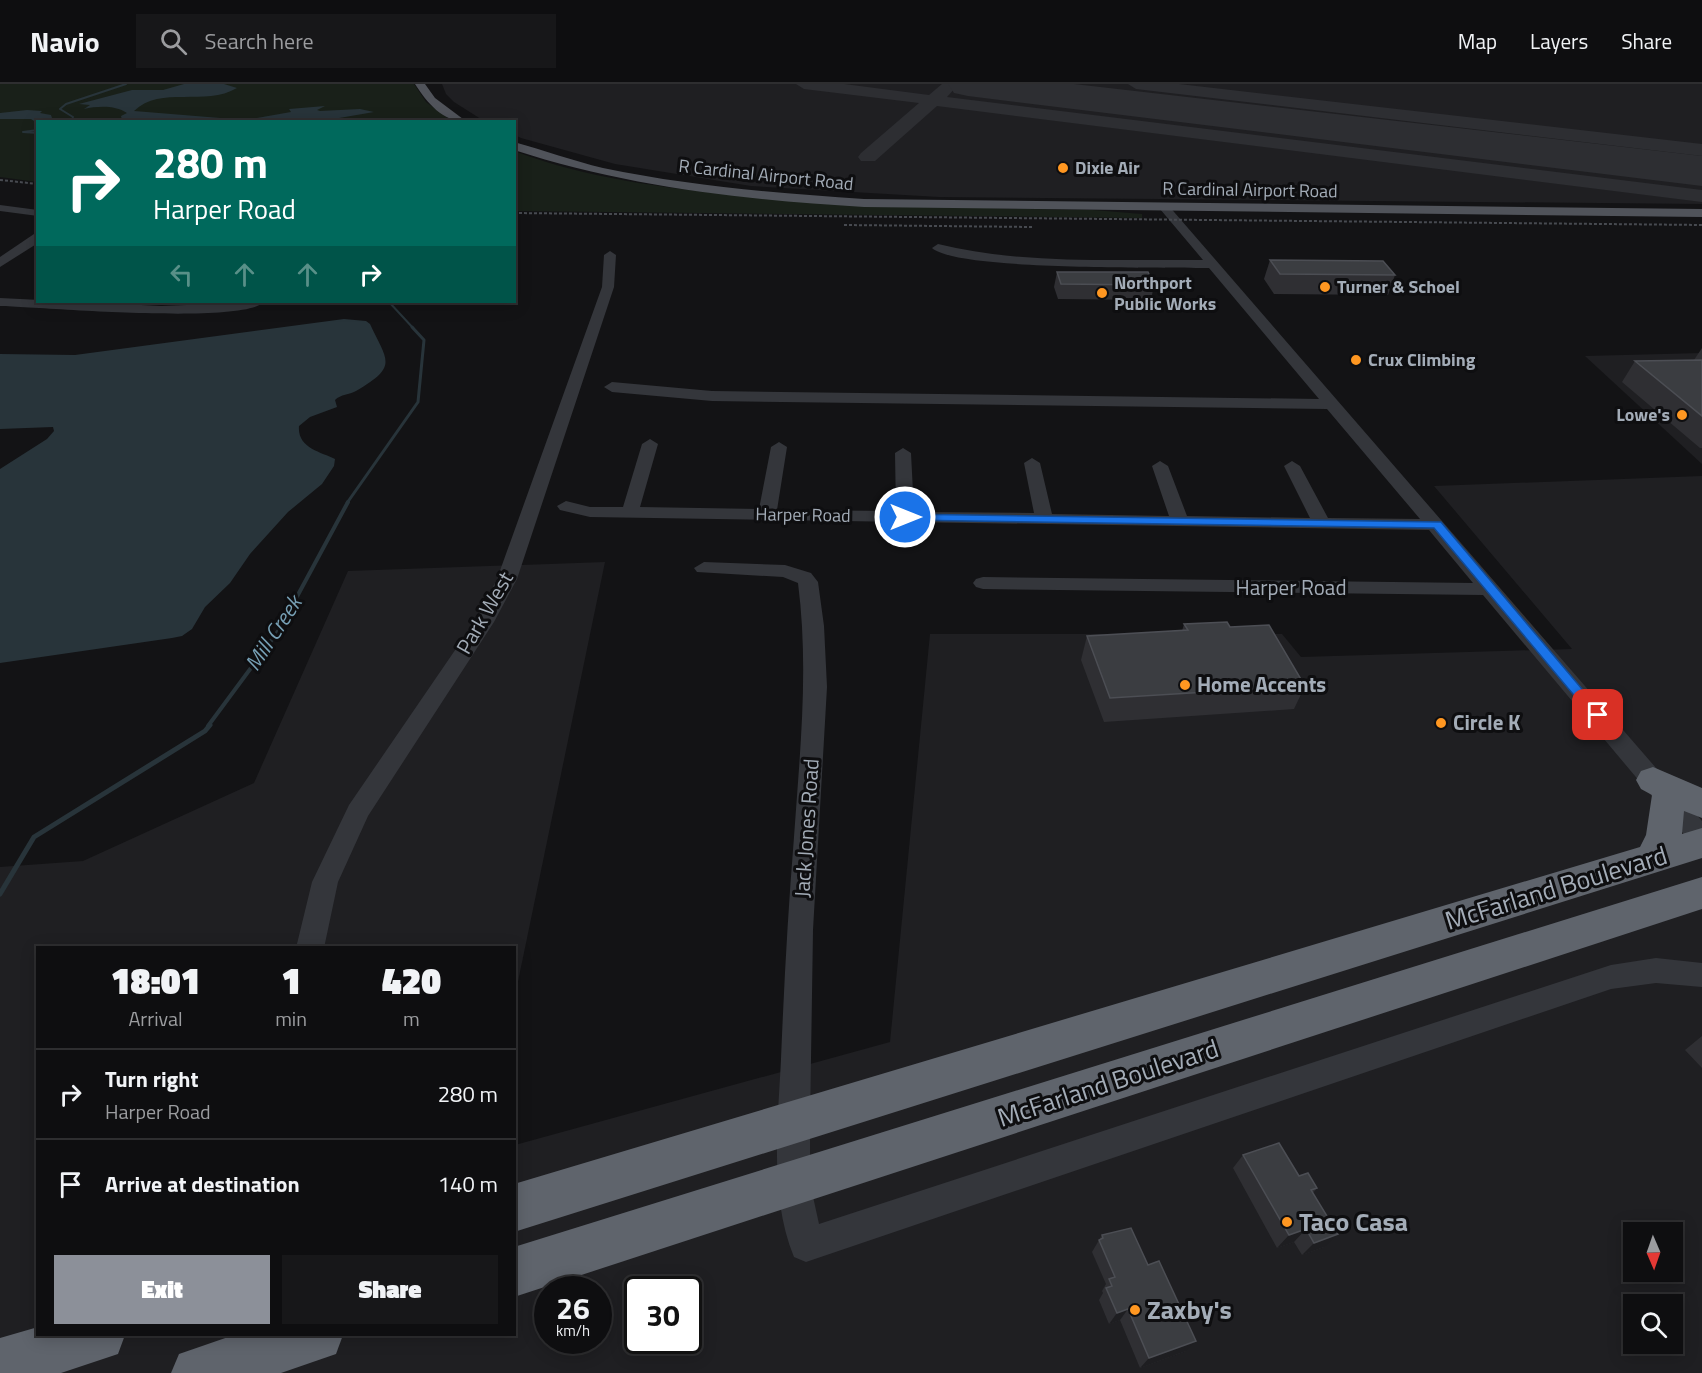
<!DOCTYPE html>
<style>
body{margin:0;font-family:"Titillium Web",sans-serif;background:#171719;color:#f1f3f6;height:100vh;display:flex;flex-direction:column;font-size:22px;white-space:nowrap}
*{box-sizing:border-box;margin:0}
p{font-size:20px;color:#9b9c9f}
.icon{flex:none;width:33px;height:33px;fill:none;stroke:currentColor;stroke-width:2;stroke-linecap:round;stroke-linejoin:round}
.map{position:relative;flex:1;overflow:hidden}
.side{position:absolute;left:36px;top:862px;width:480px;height:390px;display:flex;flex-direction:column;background:#0e0e10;border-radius:0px;box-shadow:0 3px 15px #0003,0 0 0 2px #2e2e30}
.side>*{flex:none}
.hud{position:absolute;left:36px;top:36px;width:480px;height:183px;border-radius:0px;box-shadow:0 3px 15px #0003,0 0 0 2px #2e2e30;background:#00695c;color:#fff;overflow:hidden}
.needle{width:39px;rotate:178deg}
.buttons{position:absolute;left:1623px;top:1138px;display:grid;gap:12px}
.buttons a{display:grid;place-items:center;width:60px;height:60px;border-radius:0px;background:#0e0e10;box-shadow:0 3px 15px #0003,0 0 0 2px #2e2e30;font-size:30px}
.speed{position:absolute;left:534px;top:1192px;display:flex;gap:12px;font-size:30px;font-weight:700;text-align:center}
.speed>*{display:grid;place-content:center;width:78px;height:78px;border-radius:50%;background:#0e0e10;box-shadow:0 3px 15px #0003,0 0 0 2px #2e2e30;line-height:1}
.speed small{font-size:15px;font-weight:400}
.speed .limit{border:3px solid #111;border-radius:9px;background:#fff;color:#111}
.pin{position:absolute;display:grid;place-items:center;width:51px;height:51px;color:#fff;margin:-26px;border-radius:12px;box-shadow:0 3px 9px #0006}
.me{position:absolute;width:66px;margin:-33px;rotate:90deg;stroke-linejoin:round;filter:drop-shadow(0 0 4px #0008)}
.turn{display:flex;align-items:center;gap:21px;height:126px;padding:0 18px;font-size:27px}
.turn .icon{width:78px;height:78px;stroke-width:2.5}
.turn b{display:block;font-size:42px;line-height:51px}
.lanes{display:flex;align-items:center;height:57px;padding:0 18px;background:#0003;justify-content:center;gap:30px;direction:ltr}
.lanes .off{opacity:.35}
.eta{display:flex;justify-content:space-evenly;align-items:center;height:102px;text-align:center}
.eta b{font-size:36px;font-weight:800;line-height:42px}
.cta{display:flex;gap:12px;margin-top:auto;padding:12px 18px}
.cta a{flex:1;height:69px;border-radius:0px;background:#8c9099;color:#fff;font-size:24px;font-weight:800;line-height:69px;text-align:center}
.cta a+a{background:#171719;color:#f1f3f6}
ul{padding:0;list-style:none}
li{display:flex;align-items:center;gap:18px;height:90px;padding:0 18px;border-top:2px solid #2e2e30}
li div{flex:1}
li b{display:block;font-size:22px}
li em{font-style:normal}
header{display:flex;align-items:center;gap:36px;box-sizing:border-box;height:84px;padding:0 30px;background:#0e0e10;border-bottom:2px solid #2e2e30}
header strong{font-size:28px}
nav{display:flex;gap:33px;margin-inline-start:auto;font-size:21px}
.search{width:420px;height:54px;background:#171719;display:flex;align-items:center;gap:15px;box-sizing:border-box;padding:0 21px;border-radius:0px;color:#9b9c9f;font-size:22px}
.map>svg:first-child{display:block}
.built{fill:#1f1f22;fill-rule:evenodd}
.green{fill:#192019}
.water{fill:#28343a}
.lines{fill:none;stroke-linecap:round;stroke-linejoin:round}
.stream-far3{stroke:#28343a;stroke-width:2}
.stream-far2{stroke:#28343a;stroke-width:3}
.stream-far1{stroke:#28343a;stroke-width:4}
.stream{stroke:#28343a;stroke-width:5}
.taxiway{fill:#2d2e32;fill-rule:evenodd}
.runway{fill:#2d2e32;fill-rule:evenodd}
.minor{fill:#34363b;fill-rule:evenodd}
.major{fill:#50535a;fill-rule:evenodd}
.highway{fill:#5f646c;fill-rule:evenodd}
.rail{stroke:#474a50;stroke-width:2;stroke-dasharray:3 2;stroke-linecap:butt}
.wall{fill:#2f2f33}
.shaded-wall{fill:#1e1e21}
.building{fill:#3b3d41;stroke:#4c4e54;stroke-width:1.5}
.route{fill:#1a73e8;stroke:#114b97;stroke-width:1.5}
.poi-dot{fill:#ff9721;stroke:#0e0e10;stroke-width:2}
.labels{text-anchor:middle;stroke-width:6;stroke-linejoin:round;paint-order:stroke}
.far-poi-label{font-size:18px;font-weight:bold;fill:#a3acb7;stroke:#0e0e10;text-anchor:start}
.far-street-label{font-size:18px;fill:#a3acb7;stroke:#0e0e10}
.street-label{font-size:21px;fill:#a3acb7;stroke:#0e0e10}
.poi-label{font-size:21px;font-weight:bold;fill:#a3acb7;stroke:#0e0e10;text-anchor:start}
.water-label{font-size:22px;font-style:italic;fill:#77a0b5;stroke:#0e0e10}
.near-street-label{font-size:26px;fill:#a3acb7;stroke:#0e0e10}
.near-poi-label{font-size:26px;font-weight:bold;fill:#a3acb7;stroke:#0e0e10;text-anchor:start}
</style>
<header>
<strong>Navio</strong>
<div class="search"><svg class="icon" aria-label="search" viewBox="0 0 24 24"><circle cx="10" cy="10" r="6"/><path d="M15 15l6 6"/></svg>Search here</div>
<nav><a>Map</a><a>Layers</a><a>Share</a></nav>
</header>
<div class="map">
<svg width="1702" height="1289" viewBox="0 0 1702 1289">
<rect width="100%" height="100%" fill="#131315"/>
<g class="built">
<polygon points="442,0 1702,0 1702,120 939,113 751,102 615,80 521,54 515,51 514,38 484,37 454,18 446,10"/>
<polygon points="1702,269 1702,380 1585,272"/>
<path d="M1702,392V1289H0V783L83,777L254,699L348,487L605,478L515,912L514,864H38V1251H514L515,1061L890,958L930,550H1282L1301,573L1572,565L1434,402ZM1634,1149H1672V1188H1634ZM548,1206H598V1257H548ZM638,1206H688V1257H638ZM1634,1221H1672V1260H1634Z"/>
</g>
<g class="green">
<polygon points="0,0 414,0 426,18 452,37 38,38 37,98 0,93"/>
<path d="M514,67C585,94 663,104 738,111C856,123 974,124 1093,126L1142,130V134L515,127Z"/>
</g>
<g class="water">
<path d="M184,0H224L237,4C205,23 161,1 134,27L245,36L291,28L289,25L325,22L317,26L320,27L360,25L374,28L316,38H130L122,36L121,32L127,29C115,21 98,22 84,25L90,21L79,20L132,6H163Z"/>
<polygon points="27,26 42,27 40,29 51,31 52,34 37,39 31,35 0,35 0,29"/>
<path d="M344,235L366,237L370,240C387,277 399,282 356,307C349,311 341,310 335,316L337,323L310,333L299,342C297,364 321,368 335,375L334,382L322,400L288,428L250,470L230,499L205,523L192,545L182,552L172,554L0,579V385L47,355L54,347L53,343L0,345V270L75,271Z"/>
</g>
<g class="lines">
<g class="stream-far3">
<polyline points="71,38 73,33 60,25 66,20 126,0"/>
<polyline points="38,46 23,48 38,49"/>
<polyline points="389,218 414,245"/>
</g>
<polyline class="stream-far2" points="347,419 418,318 424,256 412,243"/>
<polyline class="stream-far1" points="208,642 279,546 348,418"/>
<polyline class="stream" points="0,810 34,753 205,647 210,641"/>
<g class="taxiway">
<polygon points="796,0 844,0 929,11 942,0 954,0 956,3 947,13 1702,106 1702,118 937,22 875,77 861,77 858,73 861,69 919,19 804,5"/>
<polygon points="1128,0 1179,0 1702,60 1702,72 1136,5"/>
</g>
<polygon class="runway" points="948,0 1074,0 1702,72 1702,102 968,12 954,9"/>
<g class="minor">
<polygon points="0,121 38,126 38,132 0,127"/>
<path d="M1160,121H1168L1702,737V764L1693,761L1483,511L983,505L976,503L973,499L976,495L983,493L1473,499L1429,446L590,433L560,426L557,422L566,417L590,423H623L642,360L650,355L658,360L640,423L759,425L771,363L779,358L787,363L777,426L896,427L895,369L903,364L911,369L914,428L1034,429L1024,379L1032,374L1040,379L1052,430L1169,432L1152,382L1160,377L1168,382L1187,432L1310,434L1284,382L1292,377L1300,382L1328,434L1420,435L1327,325L712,317L612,308L604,303L612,298L712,307L1319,315L1209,184C1164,183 958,187 932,164L938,160C1024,181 1115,175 1203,176L1160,125Z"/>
<polygon points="34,150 38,150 38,159 0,183 0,173"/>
<polygon points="610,167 616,171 614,203 517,495 494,538 368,732 338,798 324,864 296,864 312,798 349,721 475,537 497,495 602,203 604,171"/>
<path d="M0,214L161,222L264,218C241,241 42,223 0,222Z"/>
<path d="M704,478L785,481L811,489L818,498L824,542L827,603L813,846L810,1039V1099L819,1140L1611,881L1656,874L1702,879V903L1656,899L1611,905L806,1178L794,1173C769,1112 778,1039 781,975C784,901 788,827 794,753C800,667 809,584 798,499L783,493L697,488L694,484Z"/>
</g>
<g class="major">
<path d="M415,0H425L435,14L467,38C443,38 427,19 415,0Z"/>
<path d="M514,58C544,66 573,77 603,84C689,102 776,109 864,115L1702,125V133L864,123C745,116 628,103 514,66Z"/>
</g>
<g class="highway">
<polygon points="1653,683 1702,704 1702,734 1684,727 1682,750 1702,744 1702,774 514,1148 514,1100 1640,763 1646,751 1652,711 1641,705 1636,696 1641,687"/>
<polygon points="1702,793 1702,825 514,1213 514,1163"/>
<polygon points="38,1243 38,1251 125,1251 118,1270 61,1289 0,1289 0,1254"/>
<polygon points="234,1251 343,1251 336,1270 281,1289 171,1289 179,1270"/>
</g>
<g class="rail">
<polyline points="0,96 38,100"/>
<polyline points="514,129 1702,141"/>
<polyline points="844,141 1033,143"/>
</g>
</g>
<g class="wall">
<polygon points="1270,176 1395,191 1388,211 1274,210 1264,195"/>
<polygon points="1057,188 1154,201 1151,216 1058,215 1054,203"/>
<polygon points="1702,264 1702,364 1700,364 1622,298 1635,277 1694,276"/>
<polygon points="1184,540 1230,543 1305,602 1294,625 1104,638 1081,576 1087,552 1182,547"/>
<polygon points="1702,952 1702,984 1685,966"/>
<polygon points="1243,1071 1299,1092 1317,1104 1313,1109 1324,1163 1302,1171 1294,1158 1277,1164 1233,1084"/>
<polygon points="1102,1151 1186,1267 1140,1284 1120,1236 1109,1240 1099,1216 1103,1209 1102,1207 1106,1200 1092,1168"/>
</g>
<g class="shaded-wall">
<polygon points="1306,1145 1294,1158 1277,1164 1289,1151"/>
<polygon points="1338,1150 1324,1163 1302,1171 1314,1159"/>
<polygon points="1128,1225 1120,1236 1109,1240 1117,1229"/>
<polygon points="1196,1257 1186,1267 1140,1284 1149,1274"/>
</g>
<g class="building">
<polygon points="1270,176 1383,177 1395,191 1280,190"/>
<polygon points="1057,188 1148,188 1154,201 1061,200"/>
<polygon points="1702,276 1702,332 1635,277"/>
<polygon points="1227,538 1230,543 1269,541 1305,602 1110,614 1087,552 1188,546 1184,540"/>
<polygon points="1279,1059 1299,1092 1308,1089 1317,1104 1311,1106 1338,1150 1314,1159 1306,1145 1289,1151 1243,1071"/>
<polygon points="1131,1144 1148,1181 1159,1177 1196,1257 1149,1274 1128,1225 1117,1229 1106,1204 1112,1202 1109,1195 1115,1193 1099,1156 1103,1154 1102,1151"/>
</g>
<polygon class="route" points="901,430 1441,438 1604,631 1602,634 1593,634 1434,444 905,436 899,433"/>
<g class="poi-dot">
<circle cx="1063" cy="84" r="6"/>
<circle cx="1325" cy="203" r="6"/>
<circle cx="1102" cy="209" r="6"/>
<circle cx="1356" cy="276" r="6"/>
<circle cx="1682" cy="331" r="6"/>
<circle cx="1185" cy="601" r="6"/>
<circle cx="1441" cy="639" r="6"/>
<circle cx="1287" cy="1138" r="6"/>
<circle cx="1135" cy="1226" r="6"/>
</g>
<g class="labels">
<g class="far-poi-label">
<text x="1075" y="90">Dixie Air</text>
<text x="1114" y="205">Northport<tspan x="1114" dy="21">Public Works</tspan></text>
<text x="1337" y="209">Turner &amp; Schoel</text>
<text x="1368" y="282">Crux Climbing</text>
<text x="1670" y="337" text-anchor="end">Lowe's</text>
</g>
<g class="far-street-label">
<text transform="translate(766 91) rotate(6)" y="6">R Cardinal Airport Road</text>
<text transform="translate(1250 106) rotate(1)" y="6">R Cardinal Airport Road</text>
<text transform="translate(803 431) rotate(1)" y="6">Harper Road</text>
</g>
<g class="street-label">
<text x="1291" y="511">Harper Road</text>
<text transform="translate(485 529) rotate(-60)" y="7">Park West</text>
<text transform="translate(807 744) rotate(-86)" y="7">Jack Jones Road</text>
</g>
<g class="poi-label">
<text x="1197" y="608">Home Accents</text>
<text x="1453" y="646">Circle K</text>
</g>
<g class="water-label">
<text transform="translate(273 549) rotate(-57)" y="8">Mill Creek</text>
</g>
<g class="near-street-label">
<text transform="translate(1556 804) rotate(-17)" y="9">McFarland Boulevard</text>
<text transform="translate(1108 999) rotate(-18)" y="9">McFarland Boulevard</text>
</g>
<g class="near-poi-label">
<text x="1299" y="1147">Taco Casa</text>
<text x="1147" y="1235">Zaxby's</text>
</g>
</g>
</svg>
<div class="buttons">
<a><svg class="needle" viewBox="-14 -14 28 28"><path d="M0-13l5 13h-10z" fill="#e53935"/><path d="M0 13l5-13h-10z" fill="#9b9c9f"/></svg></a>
<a><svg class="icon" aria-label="search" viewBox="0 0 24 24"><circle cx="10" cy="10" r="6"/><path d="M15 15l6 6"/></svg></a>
</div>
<div class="speed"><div>26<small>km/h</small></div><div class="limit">30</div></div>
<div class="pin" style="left:1598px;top:631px;background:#d93025"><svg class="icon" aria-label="arrive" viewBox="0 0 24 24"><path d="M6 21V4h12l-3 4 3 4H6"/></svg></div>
<svg class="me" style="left:905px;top:433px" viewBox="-20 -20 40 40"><circle r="17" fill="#1a73e8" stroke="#fff" stroke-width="3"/><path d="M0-11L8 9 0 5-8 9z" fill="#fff"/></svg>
<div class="hud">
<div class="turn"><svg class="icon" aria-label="right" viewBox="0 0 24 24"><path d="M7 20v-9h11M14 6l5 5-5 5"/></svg><div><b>280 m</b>Harper Road</div></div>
<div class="lanes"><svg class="icon off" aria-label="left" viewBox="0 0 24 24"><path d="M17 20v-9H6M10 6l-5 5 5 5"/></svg><svg class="icon off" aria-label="ahead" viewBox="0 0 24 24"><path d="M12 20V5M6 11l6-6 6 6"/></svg><svg class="icon off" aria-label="ahead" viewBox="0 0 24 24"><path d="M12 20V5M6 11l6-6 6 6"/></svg><svg class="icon" aria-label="right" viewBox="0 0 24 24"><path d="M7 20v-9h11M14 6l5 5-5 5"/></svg></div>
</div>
<section class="side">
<div class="eta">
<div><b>18:01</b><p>Arrival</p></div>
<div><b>1</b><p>min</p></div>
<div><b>420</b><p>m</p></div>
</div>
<ul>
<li><svg class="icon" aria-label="right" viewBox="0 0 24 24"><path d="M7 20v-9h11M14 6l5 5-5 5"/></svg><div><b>Turn right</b><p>Harper Road</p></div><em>280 m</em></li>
<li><svg class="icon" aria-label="arrive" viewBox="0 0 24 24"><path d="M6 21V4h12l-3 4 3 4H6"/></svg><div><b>Arrive at destination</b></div><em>140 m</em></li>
</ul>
<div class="cta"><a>Exit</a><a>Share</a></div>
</section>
</div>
